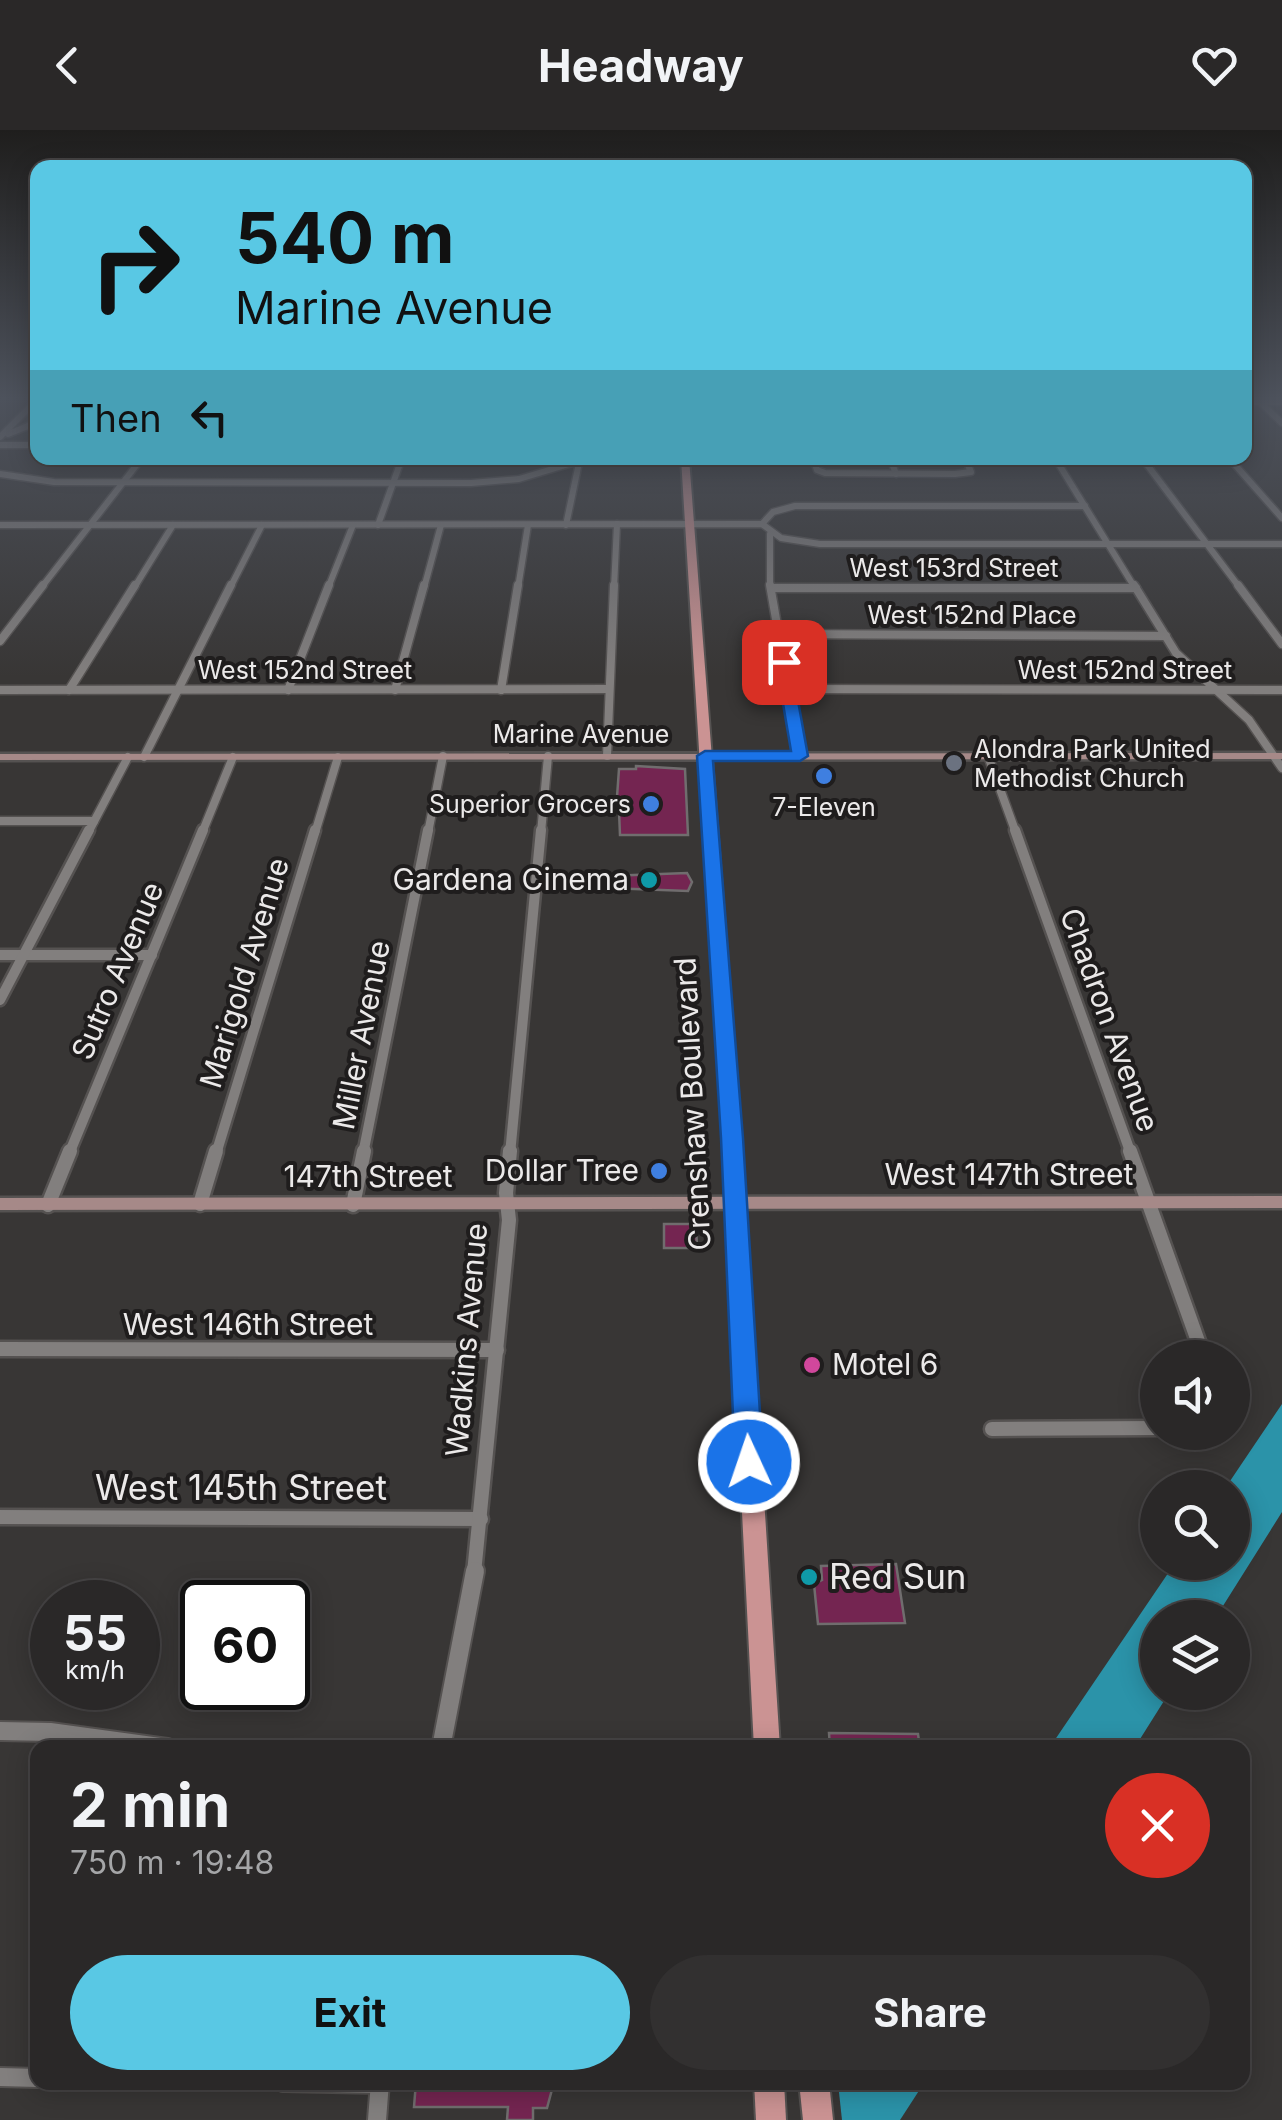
<!DOCTYPE html>
<meta charset="utf-8">
<style>
body{margin:0;font-family:Inter,sans-serif;background:#323030;color:#f1f3f6;height:100vh;display:flex;flex-direction:column;font-size:38px;white-space:nowrap}
*{box-sizing:border-box;margin:0}
p{font-size:32px;color:#a5a6a8}
.icon{flex:none;width:55px;height:55px;fill:none;stroke:currentColor;stroke-width:2;stroke-linecap:round;stroke-linejoin:round}
.map{position:relative;flex:1;overflow:hidden}
.panel{position:absolute;left:30px;top:1610px;width:1220px;height:350px;display:flex;flex-direction:column;background:#2a2828;border-radius:20px;box-shadow:0 5px 25px #0003,0 0 0 2px #464445}
.panel>*{flex:none}
.banner{position:absolute;left:30px;top:30px;width:1222px;height:305px;border-radius:20px;box-shadow:0 5px 25px #0003,0 0 0 2px #464445;background:#59c8e4;color:#111;overflow:hidden}
.controls{position:absolute;left:1140px;top:1210px;display:grid;gap:20px}
.controls a{display:grid;place-items:center;width:110px;height:110px;border-radius:50%;background:#2a2828;box-shadow:0 5px 25px #0003,0 0 0 2px #464445;font-size:50px}
.speed{position:absolute;left:30px;top:1450px;display:flex;gap:20px;font-size:50px;font-weight:700;text-align:center}
.speed>*{display:grid;place-content:center;width:130px;height:130px;border-radius:50%;background:#2a2828;box-shadow:0 5px 25px #0003,0 0 0 2px #464445;line-height:1}
.speed small{font-size:25px;font-weight:400}
.speed .limit{border:5px solid #111;border-radius:15px;background:#fff;color:#111}
.pin{position:absolute;display:grid;place-items:center;width:85px;height:85px;color:#fff;margin:-42px;border-radius:20px;box-shadow:0 5px 15px #0006}
.me{position:absolute;width:110px;margin:-55px;rotate:357deg;stroke-linejoin:round;filter:drop-shadow(0 0 8px #0008)}
.turn{display:flex;align-items:center;gap:35px;height:210px;padding:0 40px;font-size:45px}
.turn .icon{width:130px;height:130px;stroke-width:2.5}
.turn b{display:block;font-size:70px;line-height:85px}
.then{display:flex;align-items:center;height:95px;padding:0 40px;background:#0003;gap:20px;font-size:38px}
.round{display:grid;place-items:center;flex:none;width:105px;height:105px;border-radius:52px;background:#323030}
.headline{display:flex;align-items:center;justify-content:space-between;height:170px;padding:0 40px}
h1{font-size:60px;font-weight:700;line-height:75px}
.cta{display:flex;gap:20px;margin-top:auto;padding:20px 40px}
.cta a{flex:1;height:115px;border-radius:60px;background:#59c8e4;color:#111;font-size:40px;font-weight:700;line-height:115px;text-align:center}
.cta a+a{background:#323030;color:#f1f3f6}
header{display:flex;justify-content:space-between;align-items:center;height:130px;padding:0 40px;background:#2a2828;font-size:45px;font-weight:700}
.map>svg:first-child{display:block}
.water{fill:#2b93a9}
.building{fill:#742551;stroke:#706d6e;stroke-width:2.5}
.lines{fill:none;stroke-linecap:round;stroke-linejoin:round}
.street-far4-casing{stroke:#555251;stroke-width:9}
.street-far3-casing{stroke:#555251;stroke-width:11}
.street-far2-casing{stroke:#555251;stroke-width:15}
.street-far1-casing{stroke:#555251;stroke-width:19}
.street-casing{stroke:#555251;stroke-width:22}
.secondary-casing{stroke:#555251;stroke-width:5}
.primary-casing{stroke:#555251;stroke-width:4}
.street-far4{stroke:#827f7e;stroke-width:6}
.street-far3{stroke:#827f7e;stroke-width:8}
.street-far2{stroke:#827f7e;stroke-width:10}
.street-far1{stroke:#827f7e;stroke-width:14}
.street{stroke:#827f7e;stroke-width:18}
.secondary{fill:#a68988;fill-rule:evenodd}
.primary{fill:#cb9393;fill-rule:evenodd}
.route{fill:#1a73e8;stroke:#114b97;stroke-width:2.5}
.worship-dot{fill:#6b7280;stroke:#1f1d1d;stroke-width:4}
.shop-dot{fill:#3f7fe0;stroke:#1f1d1d;stroke-width:4}
.culture-dot{fill:#0f9aa8;stroke:#1f1d1d;stroke-width:4}
.hotel-dot{fill:#d1479c;stroke:#1f1d1d;stroke-width:4}
.labels{text-anchor:middle;stroke-width:8;stroke-linejoin:round;paint-order:stroke}
.far-street-label{font-size:25px;fill:#ebe9e9;stroke:#1f1d1d}
.far-poi-label{font-size:25px;fill:#ebe9e9;stroke:#1f1d1d;text-anchor:start}
.poi-label{font-size:30px;fill:#ebe9e9;stroke:#1f1d1d;text-anchor:end}
.street-label{font-size:30px;fill:#ebe9e9;stroke:#1f1d1d}
.near-street-label{font-size:35px;fill:#ebe9e9;stroke:#1f1d1d}
.near-poi-label{font-size:35px;fill:#ebe9e9;stroke:#1f1d1d;text-anchor:start}
</style>
<header><svg class="icon" aria-label="back" viewBox="0 0 24 24"><path d="M15 5l-7 7 7 7"/></svg>Headway<svg class="icon" aria-label="heart" viewBox="0 0 24 24"><path d="M12 20l-8-8c-3-5 5-10 8-4 3-6 11-1 8 4z"/></svg></header>
<div class="map">
<svg width="1282" height="1990" viewBox="0 0 1282 1990">
<rect width="100%" height="100%" fill="#383635"/>
<g class="water">
<polygon points="1282,1274 1282,1382 1216,1487 1158,1488 1158,1562 1169,1563 1135,1617 1050,1617 1175,1433 1232,1432 1232,1358 1226,1357"/>
<polygon points="838,1953 838,1952 924,1953 900,1990 842,1990"/>
</g>
<g class="building">
<polygon points="636,636 685,639 688,705 620,705 619,681 616,681 619,639 636,639"/>
<polygon points="687,743 692,752 688,761 608,758 608,746"/>
<polygon points="664,1094 696,1094 697,1118 664,1118"/>
<polygon points="896,1434 905,1493 818,1494 814,1454 822,1450 821,1436"/>
<polygon points="829,1603 918,1604 920,1618 830,1618"/>
<polygon points="416,1952 554,1952 547,1978 533,1978 533,1990 507,1990 508,1977 414,1977"/>
</g>
<g class="lines">
<g class="street-far4-casing">
<g id="street-far4">
<polyline points="1245,272 1282,272"/>
<polyline points="1260,272 1282,293"/>
<polyline points="8,304 38,292"/>
<polyline points="0,307 38,269"/>
<polyline points="0,315 38,315"/>
<polyline points="813,328 817,340 825,343 955,344 971,342 965,328"/>
<polyline points="890,328 896,344"/>
<polyline points="1055,328 1135,458"/>
<polyline points="1142,328 1240,458"/>
<polyline points="1229,328 1282,388"/>
<polyline points="0,344 54,352 471,353 519,349 579,331"/>
<polyline points="762,394 773,382 795,376 1085,376"/>
<polyline points="0,395 762,394 781,408 820,414 1282,414"/>
<polyline points="378,395 402,328"/>
<polyline points="566,395 580,328"/>
<polyline points="770,404 770,458"/>
<polyline points="41,458 142,328"/>
<polyline points="134,458 173,395"/>
<polyline points="230,458 262,395"/>
<polyline points="328,458 353,395"/>
<polyline points="424,458 441,395"/>
<polyline points="518,458 528,395"/>
<polyline points="614,458 617,394"/>
</g>
</g>
<g class="street-far3-casing">
<g id="street-far3">
<polyline points="770,455 800,626"/>
<polyline points="1134,455 1176,523 1249,590 1282,638"/>
<polyline points="1238,455 1282,514"/>
<polyline points="771,458 1136,458"/>
<polyline points="779,504 1166,506"/>
<polyline points="0,511 43,455"/>
<polyline points="789,559 1282,560"/>
<polyline points="0,560 609,559"/>
<polyline points="69,560 135,455"/>
<polyline points="288,560 329,455"/>
<polyline points="395,560 424,455"/>
<polyline points="501,560 518,455"/>
<polyline points="607,626 614,455"/>
<polyline points="988,626 1016,703"/>
<polyline points="144,627 231,455"/>
<polyline points="0,691 94,691"/>
<polyline points="88,703 128,627"/>
<polyline points="202,703 233,627"/>
<polyline points="315,703 338,627"/>
<polyline points="428,703 443,626"/>
<polyline points="541,703 548,626"/>
</g>
</g>
<g class="street-far2-casing">
<g id="street-far2">
<polyline points="1015,700 1131,1024"/>
<polyline points="0,825 152,825"/>
<polyline points="0,870 89,700"/>
<polyline points="69,1024 203,700"/>
<polyline points="216,1024 315,700"/>
<polyline points="363,1024 428,700"/>
<polyline points="510,1024 541,700"/>
</g>
</g>
<g class="street-far1-casing">
<g id="street-far1">
<polyline points="1130,1021 1204,1228"/>
<polyline points="200,1074 216,1021"/>
<polyline points="48,1075 70,1021"/>
<polyline points="353,1075 364,1021"/>
<polyline points="0,1219 497,1220"/>
<polyline points="992,1299 1158,1298"/>
<polyline points="0,1387 481,1389"/>
<polyline points="474,1443 509,1090 506,1063 510,1021"/>
</g>
</g>
<g class="street-casing">
<g id="street">
<polyline points="0,1601 50,1602 167,1618"/>
<polyline points="441,1618 475,1441"/>
<polyline points="0,1947 38,1948"/>
<polyline points="283,1952 380,1954"/>
<polyline points="377,1990 380,1952"/>
</g>
</g>
<g class="secondary-casing">
<g id="secondary">
<polygon points="1282,623 1282,629 0,630 0,624"/>
<polygon points="1282,1066 1282,1078 0,1080 0,1068"/>
</g>
</g>
<g class="primary-casing">
<g id="primary">
<polygon points="681,328 689,328 741,1008 780,1618 754,1618 723,1008"/>
<polygon points="754,1952 784,1952 786,1990 756,1990"/>
<polygon points="799,1952 829,1952 833,1990 803,1990"/>
</g>
</g>
<use href="#street-far4" class="street-far4"/>
<use href="#street-far3" class="street-far3"/>
<use href="#street-far2" class="street-far2"/>
<use href="#street-far1" class="street-far1"/>
<use href="#street" class="street"/>
<use href="#secondary" class="secondary"/>
<use href="#primary" class="primary"/>
</g>
<linearGradient id="sky" x2="0" y2="1"><stop stop-color="#1f1e1d"/><stop offset="0.49" stop-color="#4d525c"/><stop offset="1" stop-color="#4d525c" stop-opacity="0"/></linearGradient>
<rect width="1282" height="547" fill="url(#sky)"/>
<polygon class="route" points="784,527 791,532 808,626 800,631 713,631 743,1008 763,1332 759,1341 749,1345 739,1341 735,1332 721,1008 697,626 705,621 791,621 776,532"/>
<circle class="worship-dot" cx="954" cy="633" r="10"/>
<g class="shop-dot">
<circle cx="824" cy="646" r="10"/>
<circle cx="651" cy="674" r="10"/>
<circle cx="659" cy="1041" r="10"/>
</g>
<g class="culture-dot">
<circle cx="649" cy="750" r="10"/>
<circle cx="809" cy="1447" r="10"/>
</g>
<circle class="hotel-dot" cx="812" cy="1235" r="10"/>
<g class="labels">
<g class="far-street-label">
<text x="954" y="447">West 153rd Street</text>
<text x="972" y="494">West 152nd Place</text>
<text x="305" y="549">West 152nd Street</text>
<text x="1125" y="549">West 152nd Street</text>
<text x="581" y="613">Marine Avenue</text>
</g>
<g class="far-poi-label">
<text x="974" y="628">Alondra Park United<tspan x="974" dy="29">Methodist Church</tspan></text>
<text x="631" y="683" text-anchor="end">Superior Grocers</text>
<text x="824" y="686" text-anchor="middle">7-Eleven</text>
</g>
<g class="poi-label">
<text x="629" y="760">Gardena Cinema</text>
<text x="639" y="1051">Dollar Tree</text>
<text x="832" y="1245" text-anchor="start">Motel 6</text>
</g>
<g class="street-label">
<text transform="translate(118 841) rotate(-67)" y="10">Sutro Avenue</text>
<text transform="translate(245 843) rotate(-73)" y="10">Marigold Avenue</text>
<text transform="translate(1109 890) rotate(70)" y="10">Chadron Avenue</text>
<text transform="translate(362 905) rotate(-79)" y="10">Miller Avenue</text>
<text transform="translate(693 974) rotate(-93)" y="10">Crenshaw Boulevard</text>
<text x="1009" y="1055">West 147th Street</text>
<text x="368" y="1057">147th Street</text>
<text x="248" y="1205">West 146th Street</text>
<text transform="translate(467 1210) rotate(-85)" y="10">Wadkins Avenue</text>
</g>
<g class="near-street-label">
<text x="241" y="1370">West 145th Street</text>
</g>
<g class="near-poi-label">
<text x="829" y="1459">Red Sun</text>
</g>
</g>
</svg>
<div class="controls">
<a><svg class="icon" aria-label="sound" viewBox="0 0 24 24"><path d="M4 9h4l5-4v14l-5-4H4zM17 9q2 3 0 6"/></svg></a>
<a><svg class="icon" aria-label="search" viewBox="0 0 24 24"><circle cx="10" cy="10" r="6"/><path d="M15 15l6 6"/></svg></a>
<a><svg class="icon" aria-label="layers" viewBox="0 0 24 24"><path d="M12 4l9 5-9 5-9-5zM3 14l9 5 9-5"/></svg></a>
</div>
<div class="speed"><div>55<small>km/h</small></div><div class="limit">60</div></div>
<div class="pin" style="left:784px;top:532px;background:#d93025"><svg class="icon" aria-label="arrive" viewBox="0 0 24 24"><path d="M6 21V4h12l-3 4 3 4H6"/></svg></div>
<svg class="me" style="left:749px;top:1332px" viewBox="-20 -20 40 40"><circle r="17" fill="#1a73e8" stroke="#fff" stroke-width="3"/><path d="M0-11L8 9 0 5-8 9z" fill="#fff"/></svg>
<div class="banner">
<div class="turn"><svg class="icon" aria-label="right" viewBox="0 0 24 24"><path d="M7 20v-9h11M14 6l5 5-5 5"/></svg><div><b>540 m</b>Marine Avenue</div></div>
<div class="then">Then<svg class="icon" aria-label="left" viewBox="0 0 24 24"><path d="M17 20v-9H6M10 6l-5 5 5 5"/></svg></div>
</div>
<section class="panel">
<div class="headline"><div><h1>2 min</h1><p>750 m · 19:48</p></div><a class="round" style="background:#d93025;color:#fff"><svg class="icon" aria-label="close" viewBox="0 0 24 24"><path d="M6 6l12 12M18 6L6 18"/></svg></a></div>
<div class="cta"><a>Exit</a><a>Share</a></div>
</section>
</div>
